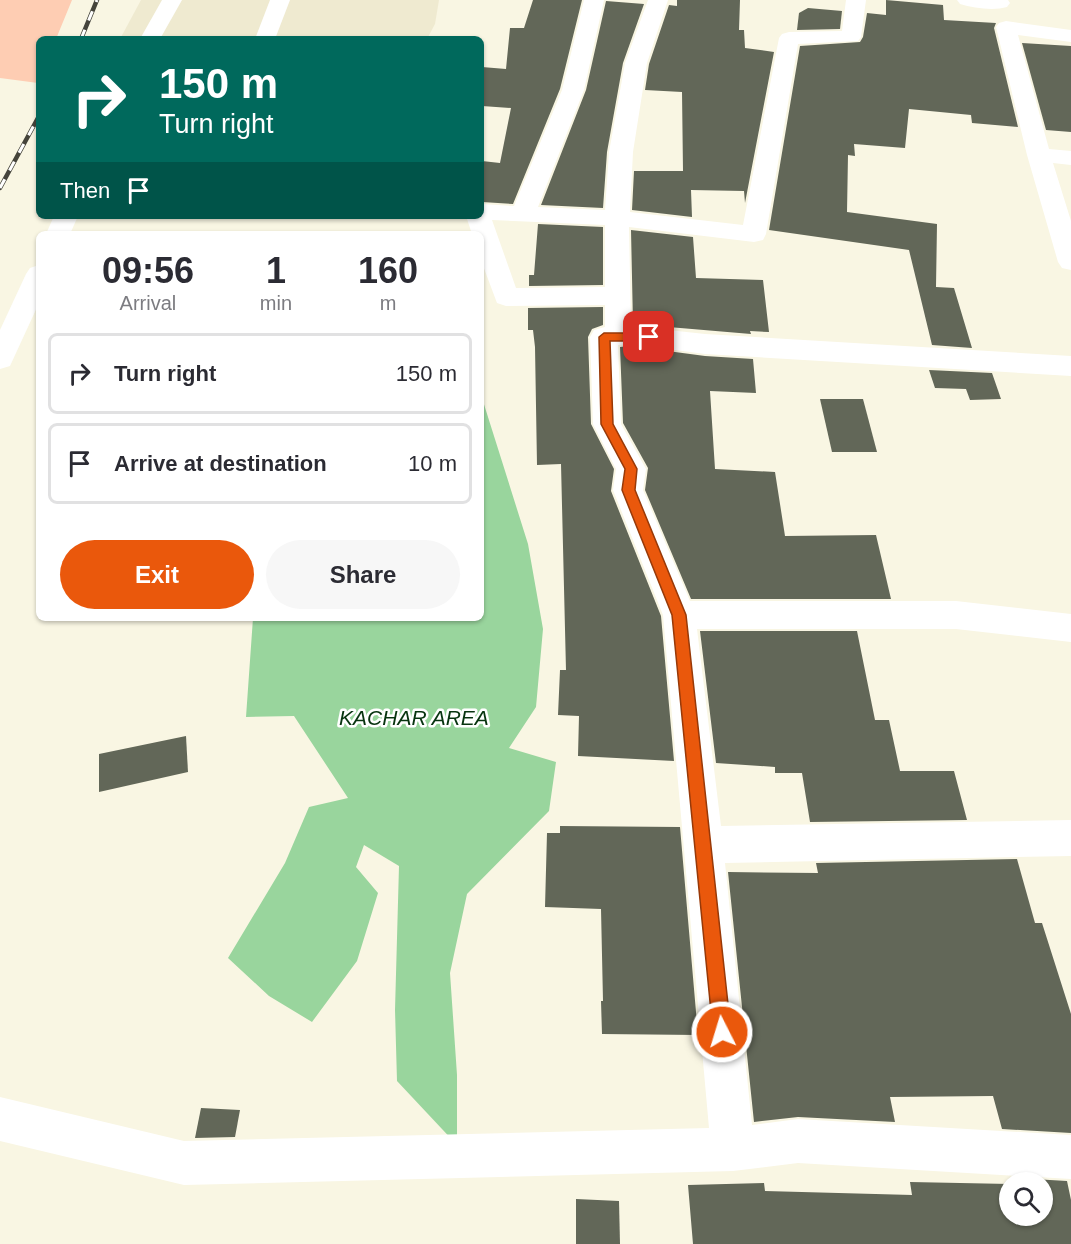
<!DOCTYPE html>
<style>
body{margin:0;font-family:Helvetica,sans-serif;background:#f7f7f7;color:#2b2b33;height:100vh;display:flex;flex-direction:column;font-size:22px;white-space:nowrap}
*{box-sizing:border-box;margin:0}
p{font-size:20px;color:#7c7c81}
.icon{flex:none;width:33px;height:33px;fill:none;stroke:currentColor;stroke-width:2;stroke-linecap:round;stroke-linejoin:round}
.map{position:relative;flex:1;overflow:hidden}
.details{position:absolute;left:36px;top:231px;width:448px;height:390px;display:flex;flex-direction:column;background:#fff;border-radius:9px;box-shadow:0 2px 4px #0004}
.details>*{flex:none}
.guide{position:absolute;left:36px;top:36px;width:448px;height:183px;border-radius:9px;box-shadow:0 2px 4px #0004;background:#00695c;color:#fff;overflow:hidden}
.buttons{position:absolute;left:999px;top:1172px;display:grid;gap:12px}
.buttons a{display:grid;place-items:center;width:54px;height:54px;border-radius:50%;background:#fff;box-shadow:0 2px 4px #0004;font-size:30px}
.pin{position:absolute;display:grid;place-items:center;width:51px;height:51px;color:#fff;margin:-26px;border-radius:12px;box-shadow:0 3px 9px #0006}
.me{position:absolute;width:66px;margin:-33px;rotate:355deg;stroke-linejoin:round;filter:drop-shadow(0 0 4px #0008)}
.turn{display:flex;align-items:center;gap:21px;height:126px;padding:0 24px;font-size:27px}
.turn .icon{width:78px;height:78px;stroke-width:2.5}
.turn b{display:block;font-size:42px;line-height:51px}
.then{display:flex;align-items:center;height:57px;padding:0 24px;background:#0003;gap:12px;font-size:22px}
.eta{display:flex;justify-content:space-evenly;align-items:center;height:102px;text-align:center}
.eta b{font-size:36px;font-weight:700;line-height:42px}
.button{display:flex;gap:12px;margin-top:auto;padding:12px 24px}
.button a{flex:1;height:69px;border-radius:36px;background:#ea580c;color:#fff;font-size:24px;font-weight:700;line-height:69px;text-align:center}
.button a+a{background:#f7f7f7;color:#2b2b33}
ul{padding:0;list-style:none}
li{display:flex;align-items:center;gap:18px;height:81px;margin:0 12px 9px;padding:0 12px;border:3px solid #e1e1e2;border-radius:9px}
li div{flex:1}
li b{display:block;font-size:22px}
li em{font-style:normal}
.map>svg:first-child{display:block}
.built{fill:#efead0}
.green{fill:#fecdb3}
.water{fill:#99d59d}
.building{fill:#626758}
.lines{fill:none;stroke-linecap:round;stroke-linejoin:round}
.minor{fill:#fff;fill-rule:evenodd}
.major{fill:#fff;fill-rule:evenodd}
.rail-casing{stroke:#45443b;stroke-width:4.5}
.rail{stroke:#fff;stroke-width:3;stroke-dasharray:10;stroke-linecap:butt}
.route{fill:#ea580c;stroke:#983908;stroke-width:1.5}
.labels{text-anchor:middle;stroke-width:5;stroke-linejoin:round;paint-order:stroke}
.water-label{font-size:21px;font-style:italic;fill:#07340f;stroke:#fff}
</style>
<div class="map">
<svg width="1071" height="1244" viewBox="0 0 1071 1244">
<rect width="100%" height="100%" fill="#f9f6e3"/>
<polygon class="built" points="141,0 439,0 435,24 427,39 120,39"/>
<polygon class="green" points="0,0 72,0 56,39 39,39 38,83 0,78"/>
<polygon class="water" points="482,398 528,544 543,629 536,707 509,748 556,762 549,811 467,894 450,973 457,1075 457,1145 397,1081 395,1010 399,866 364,845 356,867 378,893 357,961 312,1022 269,996 228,958 285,863 309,807 348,798 294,716 246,717 253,618 482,618"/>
<g class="building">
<polygon points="533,0 582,0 560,89 513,204 482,202 482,161 500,163 511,108 482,106 482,67 506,69 510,28 524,28"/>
<polygon points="677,0 740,0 739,30 744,30 745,48 774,52 745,203 744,191 691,190 692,217 632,210 634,171 683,171 682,92 645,90 649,64 669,5 677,6"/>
<polygon points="886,0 943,5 944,20 996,23 994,28 1018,127 972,123 971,115 909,109 905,148 854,144 855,156 848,155 847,212 937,224 936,287 954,288 972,348 932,345 909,250 769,230 800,46 860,42 863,37 867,13 886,15"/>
<polygon points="606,1 644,4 623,63 607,152 603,208 541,205 586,90"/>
<polygon points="808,8 842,11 840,29 797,30 799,13"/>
<polygon points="1022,43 1071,46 1071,132 1046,130"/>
<polygon points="538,224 603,227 603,285 529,286 529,275 534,275"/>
<polygon points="631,230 693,237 696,278 763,280 769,332 750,331 751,334 633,324"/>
<polygon points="603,307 603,325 592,329 588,337 591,424 614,469 611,491 661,616 674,761 578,756 579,716 558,715 560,670 566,670 561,464 537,465 535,347 533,330 528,330 528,308"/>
<polygon points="630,346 705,356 753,359 756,393 710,391 715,469 775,472 785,536 876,535 891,599 691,599 645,490 648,468 623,423 620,347"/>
<polygon points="929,370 992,373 1001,399 970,400 966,389 935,388"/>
<polygon points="820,399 863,399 877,452 832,452"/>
<polygon points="700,631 857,631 875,720 889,720 900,771 954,771 967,820 810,822 802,773 775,773 775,767 716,763"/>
<polygon points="186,736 188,772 99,792 99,754"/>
<polygon points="560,826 680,827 698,1035 602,1034 601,1001 603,1001 601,909 545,907 547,833 560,833"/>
<polygon points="1017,859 1035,923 1042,923 1071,1014 1071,1133 1002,1129 993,1096 890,1097 895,1122 798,1117 754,1122 728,872 818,873 816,863"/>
<polygon points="201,1108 240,1110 235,1137 195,1138"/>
<polygon points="1015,1178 1067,1181 1071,1200 1071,1244 693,1244 688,1185 764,1183 765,1191 912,1195 910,1182 1010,1184 1010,1215 1042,1215 1042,1182 1016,1182"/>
<polygon points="576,1199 619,1201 620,1244 576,1244"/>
</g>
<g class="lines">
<g class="minor">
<path d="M584,0H604L584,90L538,207L605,210L609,152L625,63L648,0H668L647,63L633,152L630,212L743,225L779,38L782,34L789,32L842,31L846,0H866L861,37L858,41L798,44L766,234L763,240L754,242L629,227L631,326L705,334L1071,356V376L705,354L630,344L618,345L621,424L646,469L643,490L690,601H956L1071,614V642L956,629H697L721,826L1071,820V856L725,863L752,1125L798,1119L1071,1135V1179L798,1163L733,1171L184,1185L0,1141V1097L184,1141L709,1128L663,615L613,490L616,469L593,424L590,337L594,330L605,327V305L506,306L497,303L482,263V234H472L466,216H482V204L514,206L562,90ZM492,220L605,225V287L516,288Z"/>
<path d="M957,0H1008L1010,3L1007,7C993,11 974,8 960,4Z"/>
<polygon points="1006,21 1071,30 1071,42 1018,35 1049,149 1071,151 1071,165 1053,163 1071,221 1071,270 1062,268 1058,262 1027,155 996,27 999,23"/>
</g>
<g class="major">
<polygon points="162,0 182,0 160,39 140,39"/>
<polygon points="270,0 290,0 275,39 255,39"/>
<polygon points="54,216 78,216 70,234 46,234"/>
<polygon points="39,265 39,303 10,366 0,369 0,330 26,274 30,268"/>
</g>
<g class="rail-casing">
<g id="rail">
<polyline points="81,39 97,0"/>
<polyline points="0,188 39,116"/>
</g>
</g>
<use href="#rail" class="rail"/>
</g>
<polygon class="route" points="604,333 649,333 654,337 649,341 610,341 613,424 637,469 635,490 686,615 731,1032 728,1038 722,1041 716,1038 713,1032 672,615 622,490 625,469 601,424 599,337"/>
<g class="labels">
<g class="water-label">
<text x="414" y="725">KACHAR AREA</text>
</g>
</g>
</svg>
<div class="buttons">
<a><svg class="icon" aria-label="search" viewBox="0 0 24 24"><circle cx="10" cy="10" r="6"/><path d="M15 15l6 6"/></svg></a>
</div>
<div class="pin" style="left:649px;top:337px;background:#d93025"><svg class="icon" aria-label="arrive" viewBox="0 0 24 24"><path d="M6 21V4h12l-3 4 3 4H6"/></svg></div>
<svg class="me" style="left:722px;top:1032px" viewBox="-20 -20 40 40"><circle r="17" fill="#ea580c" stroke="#fff" stroke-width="3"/><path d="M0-11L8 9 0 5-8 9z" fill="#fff"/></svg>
<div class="guide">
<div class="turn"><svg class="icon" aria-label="right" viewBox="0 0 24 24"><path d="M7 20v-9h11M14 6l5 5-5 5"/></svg><div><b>150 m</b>Turn right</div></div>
<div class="then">Then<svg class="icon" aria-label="arrive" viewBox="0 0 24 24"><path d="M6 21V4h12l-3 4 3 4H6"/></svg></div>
</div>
<section class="details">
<div class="eta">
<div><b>09:56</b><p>Arrival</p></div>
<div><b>1</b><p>min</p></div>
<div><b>160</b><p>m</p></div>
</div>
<ul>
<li><svg class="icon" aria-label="right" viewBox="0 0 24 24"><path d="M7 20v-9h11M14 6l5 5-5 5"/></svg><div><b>Turn right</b></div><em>150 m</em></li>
<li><svg class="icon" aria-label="arrive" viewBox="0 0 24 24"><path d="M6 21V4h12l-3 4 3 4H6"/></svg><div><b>Arrive at destination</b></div><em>10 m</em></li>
</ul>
<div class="button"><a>Exit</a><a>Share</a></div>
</section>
</div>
